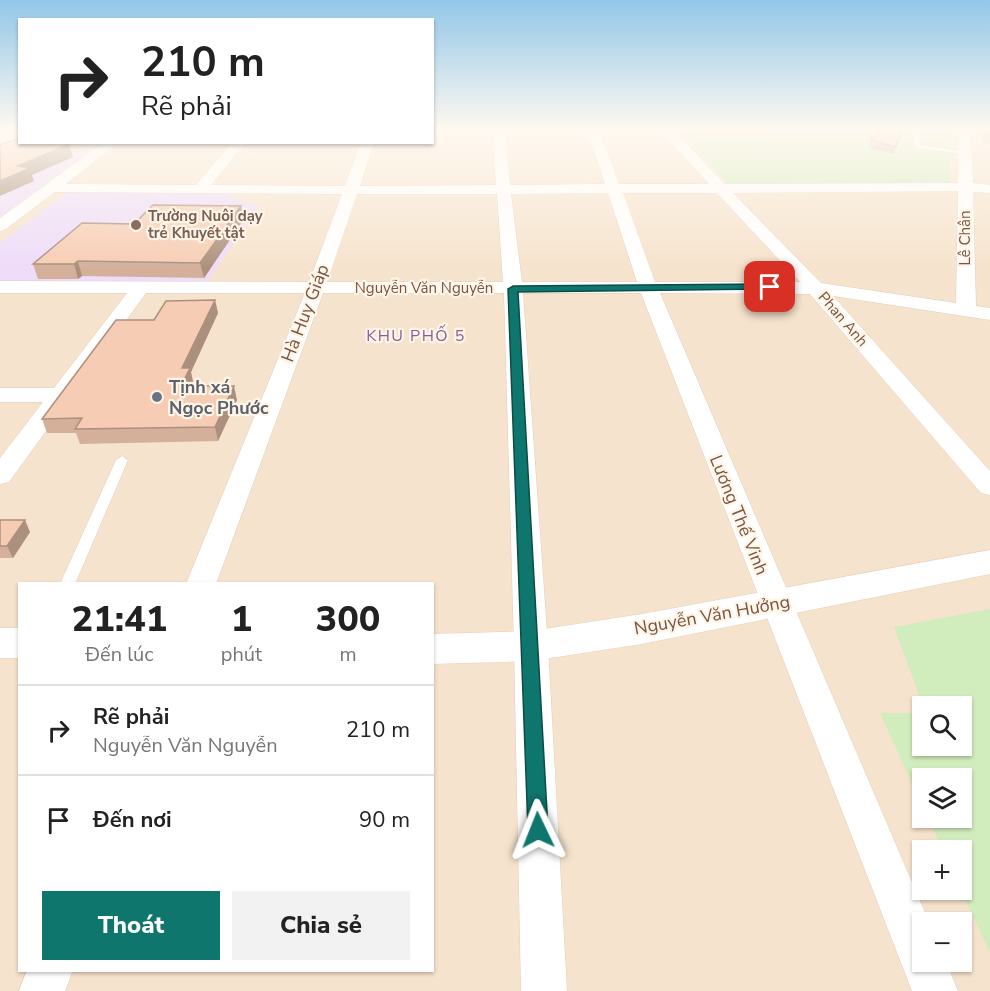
<!DOCTYPE html>
<html lang="vi">
<meta charset="utf-8">
<style>
body{margin:0;font-family:"Nunito Sans",sans-serif;background:#f2f2f2;color:#222;height:100vh;display:flex;flex-direction:column;font-size:22px;white-space:nowrap}
*{box-sizing:border-box;margin:0}
p{font-size:20px;color:#767676}
.icon{flex:none;width:33px;height:33px;fill:none;stroke:currentColor;stroke-width:2;stroke-linecap:round;stroke-linejoin:round}
.map{position:relative;flex:1;overflow:hidden}
.panel{position:absolute;left:18px;top:582px;width:416px;height:390px;display:flex;flex-direction:column;background:#fff;border-radius:0px;box-shadow:0 2px 4px #0004}
.panel>*{flex:none}
.top-card{position:absolute;left:18px;top:18px;width:416px;height:126px;border-radius:0px;box-shadow:0 2px 4px #0004;background:#fff;color:#222;overflow:hidden}
.controls{position:absolute;left:912px;top:696px;display:grid;gap:12px}
.controls a{display:grid;place-items:center;width:60px;height:60px;border-radius:0px;background:#fff;box-shadow:0 2px 4px #0004;font-size:30px}
.pin{position:absolute;display:grid;place-items:center;width:51px;height:51px;color:#fff;margin:-26px;border-radius:12px;box-shadow:0 3px 9px #0006}
.me{position:absolute;width:66px;margin:-33px;rotate:358deg;stroke-linejoin:round;filter:drop-shadow(0 0 4px #0008)}
.turn{display:flex;align-items:center;gap:21px;height:126px;padding:0 24px;font-size:27px}
.turn .icon{width:78px;height:78px;stroke-width:2.5}
.turn b{display:block;font-size:42px;line-height:51px}
.eta{display:flex;justify-content:space-evenly;align-items:center;height:102px;text-align:center}
.eta b{font-size:36px;font-weight:800;line-height:42px}
.action{display:flex;gap:12px;margin-top:auto;padding:12px 24px}
.action a{flex:1;height:69px;border-radius:0px;background:#0f766e;color:#fff;font-size:24px;font-weight:800;line-height:69px;text-align:center}
.action a+a{background:#f2f2f2;color:#222}
ul{padding:0;list-style:none}
li{display:flex;align-items:center;gap:18px;height:90px;padding:0 24px;border-top:2px solid #e0e0e0}
li div{flex:1}
li b{display:block;font-size:22px}
li em{font-style:normal}
.map>svg:first-child{display:block}
.residential{fill:#f6e3cd;fill-rule:evenodd}
.education{fill:#eedcfa}
.green{fill:#d2edbd}
.lines{fill:none;stroke-linecap:round;stroke-linejoin:round}
.lane-casing{stroke:#e3cdbb;stroke-width:1}
.street-casing{stroke:#e3cdbb;stroke-width:1}
.secondary-casing{stroke:#ebcfba;stroke-width:1}
.lane{fill:#fff;fill-rule:evenodd}
.street{fill:#fff;fill-rule:evenodd}
.secondary{fill:#fff;fill-rule:evenodd}
.wall{fill:#d4b09b}
.shaded-wall{fill:#ac907e}
.building{fill:#f6cdb4;stroke:#ac907e;stroke-width:1.5}
.route{fill:#0f766e;stroke:#0a4d48;stroke-width:1.5}
.education-dot{fill:#8d6e63;stroke:#fff5e7;stroke-width:2}
.worship-dot{fill:#6b7280;stroke:#fff5e7;stroke-width:2}
.labels{text-anchor:middle;stroke-width:4.5;stroke-linejoin:round;paint-order:stroke}
.far-education-label{font-size:15px;font-weight:bold;fill:#785e54;stroke:#fff5e7;text-anchor:start}
.far-street-label{font-size:15px;fill:#775545;stroke:#fff5e7}
.far-neighbourhood-label{font-size:16px;letter-spacing:1.5px;fill:#85609b;stroke:#fff5e7}
.street-label{font-size:18px;fill:#775545;stroke:#fff5e7}
.worship-label{font-size:18px;font-weight:bold;fill:#5b616d;stroke:#fff5e7;text-anchor:start}
</style>
<div class="map">
<svg width="990" height="991" viewBox="0 0 990 991">
<rect width="100%" height="100%" fill="#fef1df"/>
<path class="residential" d="M432,130H990V991H0V143L19,136L20,142H432ZM20,584H432V970H20ZM922,706H962V746H922ZM922,778H962V818H922ZM922,850H962V890H922ZM922,922H962V962H922Z"/>
<g class="education">
<polygon points="10,142 90,152 0,217 0,143"/>
<polygon points="230,192 236,199 259,206 206,284 0,283 0,243 67,193"/>
</g>
<g class="green">
<polygon points="679,130 952,130 949,182 738,185 728,183"/>
<polygon points="990,609 990,953 961,890 962,850 943,850 928,818 962,818 962,778 922,778 922,806 880,713 922,713 922,746 962,746 962,706 923,706 894,627"/>
</g>
<g class="lines">
<g class="lane-casing">
<g id="lane">
<polygon points="913,130 919,130 920,145 968,152 965,154 915,148"/>
<polygon points="122,456 128,460 75,584 60,584 116,460"/>
</g>
</g>
<g class="street-casing">
<g id="street">
<path d="M492,130H673L725,184L958,183L959,130H971L973,183L990,185V193L973,192L976,306L990,308V320L833,296L990,471V495L981,493L810,294L660,293L929,922H922V962H946L958,991H912L641,293H523L548,646L567,991H521L514,646L504,293H323L216,584H186L305,293H146L9,482L0,484V458L43,402H0V388H54L127,293H0V281L309,282L342,194L55,192L6,229L0,231V218L104,142H119L66,184L196,185L233,142H246L211,185L345,186L361,142H374L360,186L496,185ZM589,135L605,184L510,185L505,136ZM601,135H664L709,184H619ZM958,191L956,303L821,283L733,193ZM608,193L637,282H522L511,194ZM623,193H717L800,282H655ZM357,194H497L503,282H327Z"/>
<polygon points="27,970 73,970 65,991 19,991"/>
</g>
</g>
<g class="secondary-casing">
<g id="secondary">
<polygon points="0,130 13,130 0,137"/>
<polygon points="990,550 990,574 642,644 531,661 432,664 432,634 531,631 642,614"/>
<rect x="0" y="628" width="20" height="30"/>
</g>
</g>
<use href="#lane" class="lane"/>
<use href="#street" class="street"/>
<use href="#secondary" class="secondary"/>
</g>
<g class="wall">
<polygon points="901,130 894,154 869,148 871,140"/>
<polygon points="982,130 990,130 990,144 983,144"/>
<polygon points="244,219 204,278 82,276 78,279 38,279 33,264 134,224"/>
<polygon points="215,300 218,313 191,372 193,382 191,386 237,400 218,441 80,444 76,433 47,433 42,419 154,320"/>
<polygon points="0,520 30,532 13,558 0,558"/>
</g>
<g class="shaded-wall">
<polygon points="69,144 73,157 32,175 34,181 0,196 0,181 18,166"/>
<polygon points="241,206 244,219 204,278 200,263"/>
<polygon points="78,261 82,276 78,279 74,264"/>
<polygon points="215,300 218,313 191,372 193,382 185,400 181,386 182,368"/>
<polygon points="234,386 237,400 218,441 215,427"/>
<polygon points="25,520 30,532 13,558 7,546"/>
</g>
<g class="building">
<polygon points="876,130 901,130 896,147 871,140"/>
<rect x="985" y="130" width="5" height="6"/>
<polygon points="16,139 20,140 20,142 50,142 69,144 18,166 30,168 0,181 0,145"/>
<polygon points="153,205 241,206 200,263 78,261 74,264 33,264 82,223 134,224"/>
<polygon points="215,300 182,368 190,368 181,386 234,386 215,427 75,429 82,418 42,419 116,320 154,320 166,301"/>
<polygon points="0,520 25,520 7,546 0,546"/>
</g>
<linearGradient id="sky" x2="0" y2="1"><stop stop-color="#92c7e8"/><stop offset="0.48" stop-color="#fff9f1"/><stop offset="1" stop-color="#fff9f1" stop-opacity="0"/></linearGradient>
<rect width="990" height="269" fill="url(#sky)"/>
<polygon class="route" points="770,284 774,287 773,289 518,292 548,830 545,837 538,840 531,837 528,830 508,289 513,286"/>
<circle class="education-dot" cx="136" cy="225" r="6"/>
<circle class="worship-dot" cx="157" cy="397" r="6"/>
<g class="labels">
<g class="far-education-label">
<text x="148" y="221">Trường Nuôi dạy<tspan x="148" dy="17">trẻ Khuyết tật</tspan></text>
</g>
<g class="far-street-label">
<text transform="translate(965 238) rotate(-90)" y="5">Lê Chân</text>
<text x="424" y="293">Nguyễn Văn Nguyễn</text>
<text transform="translate(843 319) rotate(49)" y="5">Phan Anh</text>
</g>
<g class="far-neighbourhood-label">
<text x="416" y="341">KHU PHỐ 5</text>
</g>
<g class="street-label">
<text transform="translate(305 313) rotate(-69)" y="6">Hà Huy Giáp</text>
<text transform="translate(739 515) rotate(68)" y="6">Lương Thế Vinh</text>
<text transform="translate(712 615) rotate(-10)" y="6">Nguyễn Văn Hưởng</text>
</g>
<g class="worship-label">
<text x="169" y="393">Tịnh xá<tspan x="169" dy="21">Ngọc Phước</tspan></text>
</g>
</g>
</svg>
<div class="controls">
<a><svg class="icon" aria-label="search" viewBox="0 0 24 24"><circle cx="10" cy="10" r="6"/><path d="M15 15l6 6"/></svg></a>
<a><svg class="icon" aria-label="layers" viewBox="0 0 24 24"><path d="M12 4l9 5-9 5-9-5zM3 14l9 5 9-5"/></svg></a>
<a>+</a>
<a>−</a>
</div>
<div class="pin" style="left:770px;top:287px;background:#d93025"><svg class="icon" aria-label="arrive" viewBox="0 0 24 24"><path d="M6 21V4h12l-3 4 3 4H6"/></svg></div>
<svg class="me" style="left:538px;top:830px" viewBox="-20 -20 40 40"><path d="M0-17L14 15 0 8-14 15z" fill="#0f766e" stroke="#fff" stroke-width="4"/></svg>
<div class="top-card">
<div class="turn"><svg class="icon" aria-label="right" viewBox="0 0 24 24"><path d="M7 20v-9h11M14 6l5 5-5 5"/></svg><div><b>210 m</b>Rẽ phải</div></div>
</div>
<section class="panel">
<div class="eta">
<div><b>21:41</b><p>Đến lúc</p></div>
<div><b>1</b><p>phút</p></div>
<div><b>300</b><p>m</p></div>
</div>
<ul>
<li><svg class="icon" aria-label="right" viewBox="0 0 24 24"><path d="M7 20v-9h11M14 6l5 5-5 5"/></svg><div><b>Rẽ phải</b><p>Nguyễn Văn Nguyễn</p></div><em>210 m</em></li>
<li><svg class="icon" aria-label="arrive" viewBox="0 0 24 24"><path d="M6 21V4h12l-3 4 3 4H6"/></svg><div><b>Đến nơi</b></div><em>90 m</em></li>
</ul>
<div class="action"><a>Thoát</a><a>Chia sẻ</a></div>
</section>
</div>
